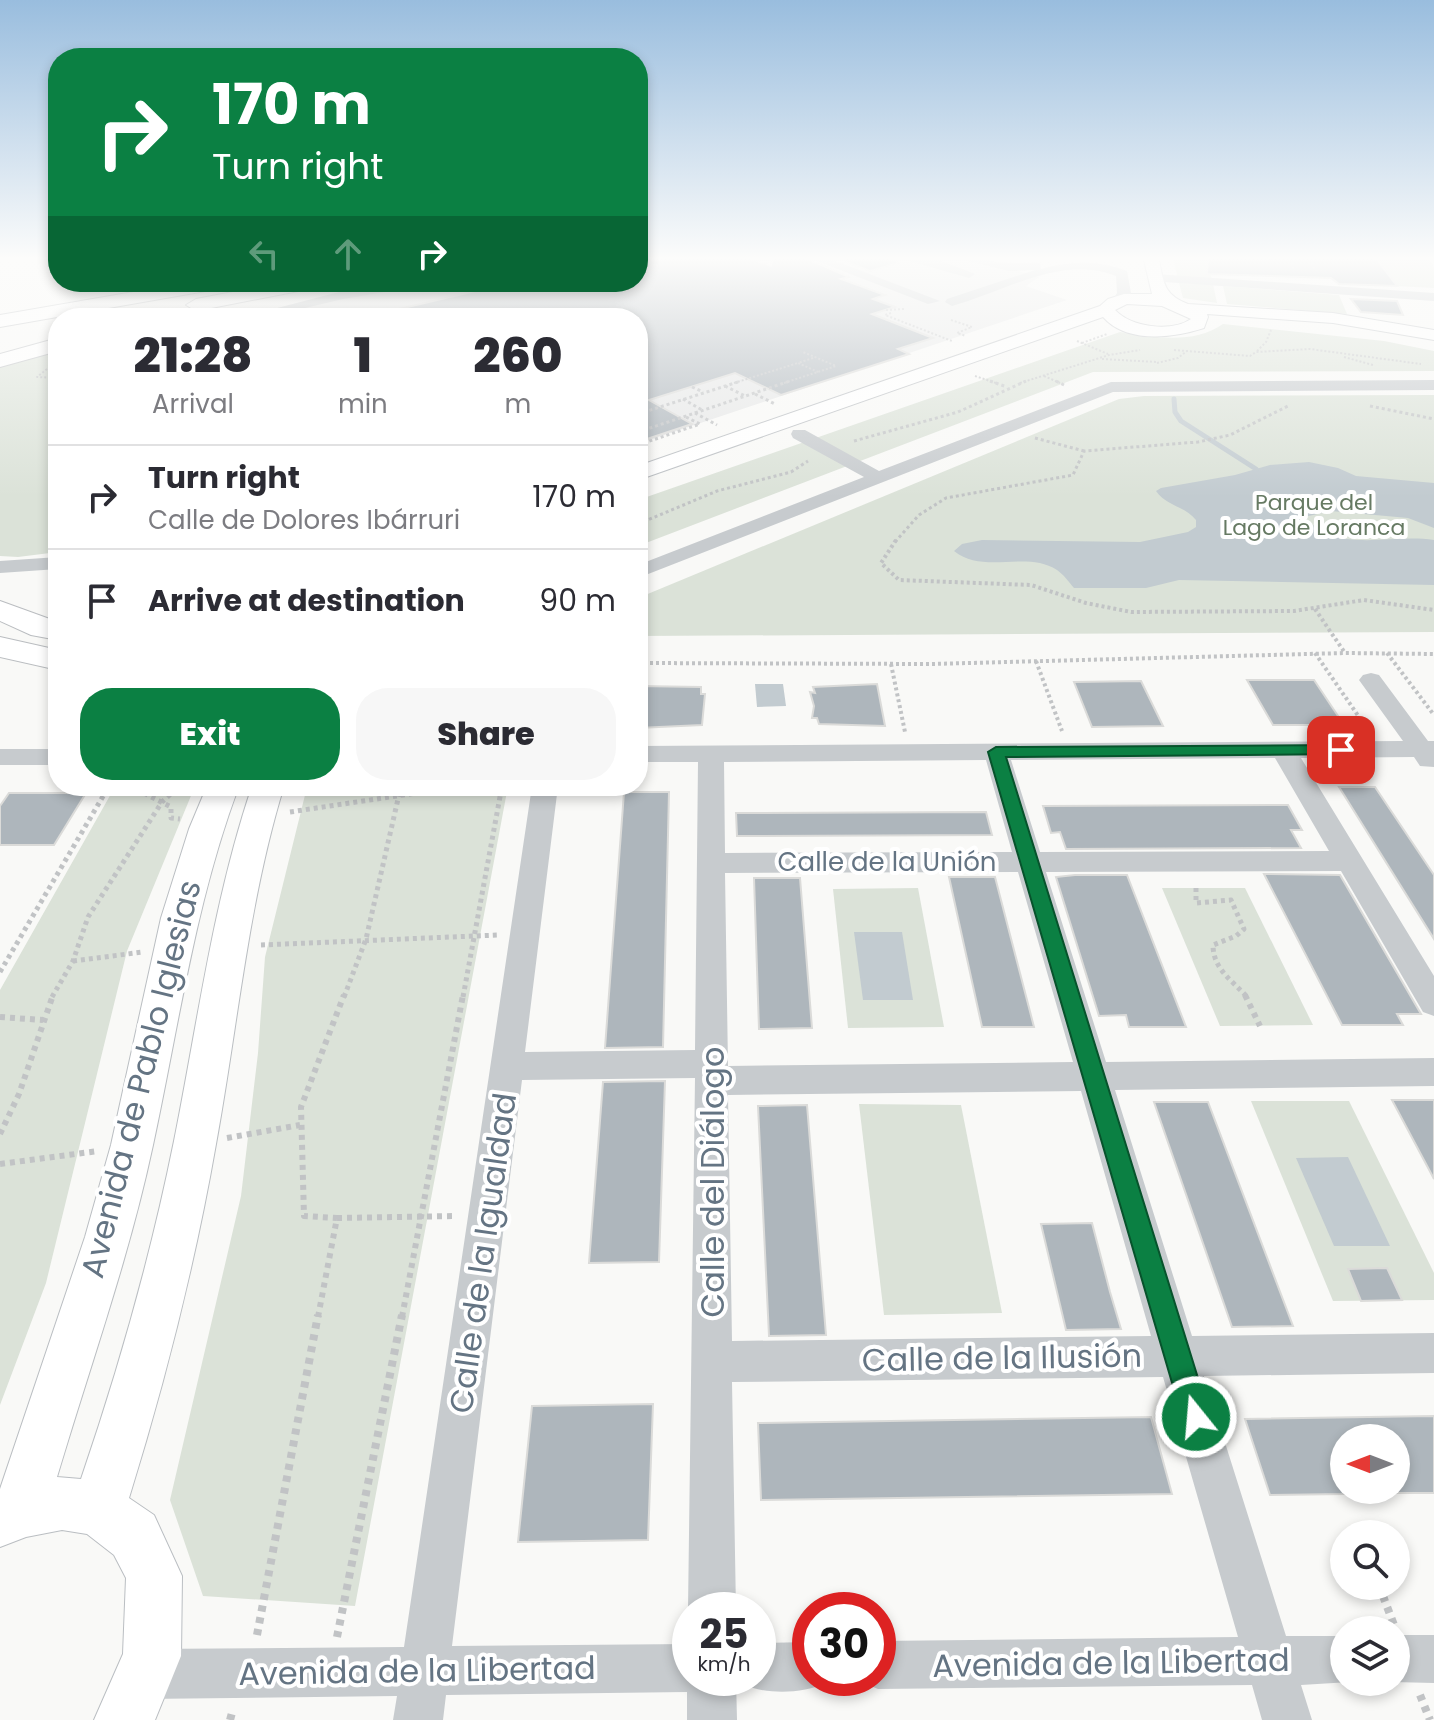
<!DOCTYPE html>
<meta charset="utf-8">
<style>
body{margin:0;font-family:Poppins,sans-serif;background:#f7f7f7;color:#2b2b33;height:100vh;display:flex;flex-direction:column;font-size:30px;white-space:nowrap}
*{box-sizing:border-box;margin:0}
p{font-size:26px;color:#7c7c81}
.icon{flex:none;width:44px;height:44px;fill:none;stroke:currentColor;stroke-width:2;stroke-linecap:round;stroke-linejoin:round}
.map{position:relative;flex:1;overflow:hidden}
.side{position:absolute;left:48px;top:308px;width:600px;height:488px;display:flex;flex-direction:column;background:#fff;border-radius:32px;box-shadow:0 4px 12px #0003}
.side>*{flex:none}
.guide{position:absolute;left:48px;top:48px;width:600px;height:244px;border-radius:32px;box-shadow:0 4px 12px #0003;background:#0b8043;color:#fff;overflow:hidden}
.needle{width:52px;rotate:270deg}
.buttons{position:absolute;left:1330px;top:1424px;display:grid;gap:16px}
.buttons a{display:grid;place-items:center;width:80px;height:80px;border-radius:50%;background:#fff;box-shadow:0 4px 12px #0003;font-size:40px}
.speed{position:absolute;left:672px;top:1592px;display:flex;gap:16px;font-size:40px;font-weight:700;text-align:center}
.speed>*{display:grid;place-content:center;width:104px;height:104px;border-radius:50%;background:#fff;box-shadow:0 4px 12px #0003;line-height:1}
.speed small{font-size:20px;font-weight:400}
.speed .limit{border:12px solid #d22;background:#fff;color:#111}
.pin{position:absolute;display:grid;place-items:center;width:68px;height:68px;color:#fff;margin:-34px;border-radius:16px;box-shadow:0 4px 12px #0006}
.me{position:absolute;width:88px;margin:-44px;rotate:343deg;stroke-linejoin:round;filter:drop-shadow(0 0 6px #0008)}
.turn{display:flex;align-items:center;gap:28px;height:168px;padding:0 32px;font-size:36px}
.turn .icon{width:104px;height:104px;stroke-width:2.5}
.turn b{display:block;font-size:56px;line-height:68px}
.lanes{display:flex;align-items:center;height:76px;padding:0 32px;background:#0003;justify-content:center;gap:40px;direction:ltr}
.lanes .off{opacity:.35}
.eta{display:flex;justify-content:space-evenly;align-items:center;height:136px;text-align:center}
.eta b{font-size:48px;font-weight:800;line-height:56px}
.action{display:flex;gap:16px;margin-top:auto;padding:16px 32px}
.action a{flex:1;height:92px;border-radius:32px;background:#0b8043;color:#fff;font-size:32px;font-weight:800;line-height:92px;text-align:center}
.action a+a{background:#f7f7f7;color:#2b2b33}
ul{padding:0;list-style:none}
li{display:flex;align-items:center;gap:24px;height:104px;padding:0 32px;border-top:2px solid #e1e1e2}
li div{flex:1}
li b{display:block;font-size:30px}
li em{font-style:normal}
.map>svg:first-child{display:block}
.built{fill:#e7e8e8}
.green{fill:#dbe2d8}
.water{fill:#c2cbd0}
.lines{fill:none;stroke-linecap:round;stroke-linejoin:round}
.stream{stroke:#c2cbd0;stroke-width:5}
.building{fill:#aeb6bc;stroke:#dbdbd9;stroke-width:2}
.major-casing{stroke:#babec2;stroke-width:2}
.highway-casing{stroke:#babdc0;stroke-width:2}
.path-far5{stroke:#c1c3c5;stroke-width:2;stroke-dasharray:2 2;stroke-linecap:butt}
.path-far4{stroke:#c1c3c5;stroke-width:3;stroke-dasharray:3 3;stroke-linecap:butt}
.path-far3{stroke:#c1c3c5;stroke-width:4;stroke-dasharray:3 3;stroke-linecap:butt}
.path-far2{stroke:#c1c3c5;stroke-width:5;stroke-dasharray:4 4;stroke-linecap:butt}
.path-far1{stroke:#c1c3c5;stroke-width:6;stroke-dasharray:5 5;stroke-linecap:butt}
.path{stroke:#c1c3c5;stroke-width:8;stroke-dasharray:6 6;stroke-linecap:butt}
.minor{fill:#c7cbce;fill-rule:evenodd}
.major{fill:#fff;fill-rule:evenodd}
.highway{fill:#fff;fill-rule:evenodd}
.route{fill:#0b8043;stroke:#07532c;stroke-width:2}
.labels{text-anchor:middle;stroke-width:8;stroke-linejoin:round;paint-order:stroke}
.far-park-label{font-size:22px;fill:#667a63;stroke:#fff}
.street-label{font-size:26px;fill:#647483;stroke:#fff}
.near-street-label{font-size:32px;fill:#647483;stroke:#fff}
</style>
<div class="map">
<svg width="1434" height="1720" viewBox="0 0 1434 1720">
<rect width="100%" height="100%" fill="#f9f9f7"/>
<polygon class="built" points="638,256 965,256 1039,277 1026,286 1067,300 638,444 638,318 235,318 395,282 638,282"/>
<g class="green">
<polygon points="1172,256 1205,256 1212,280 1178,278"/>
<polygon points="1375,256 1426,256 1434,267 1434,288 1395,286"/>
<polygon points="1179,283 1213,284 1217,303 1183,298"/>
<polygon points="1223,286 1339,295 1347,314 1227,304"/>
<path d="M1223,324L1384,341L1434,351V371L1093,372L638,546V500L1120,332C1154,337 1193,345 1223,324Z"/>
<polygon points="58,347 58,372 49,382 48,392 58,403 58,552 18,557 0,556 0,364"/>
<polygon points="1434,395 1434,632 638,636 638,598 1119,399 1144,396"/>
<polygon points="120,786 195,786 127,951 46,1283 0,1405 0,990 112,792"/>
<polygon points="336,786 508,786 355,1606 203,1596 170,1500 241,1196 258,1053 265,957 305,795"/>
<polygon points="918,888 944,1027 848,1028 833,889"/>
<polygon points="1162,888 1245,888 1313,1025 1220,1026"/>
<polygon points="1251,1101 1349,1101 1434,1273 1434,1300 1333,1301"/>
<polygon points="859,1104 961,1105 1002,1313 884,1315"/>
</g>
<g class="water">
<path d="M1309,462L1338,468L1356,476L1434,483V528L1408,518L1331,511L1304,517C1340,555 1389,533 1434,540V585L1179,580L1146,588H1074C1069,582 1063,574 1057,570C1026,550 984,575 954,551L962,544L982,540L1140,542L1188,532L1196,527V520C1185,506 1166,506 1156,491L1161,488L1235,475L1270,465Z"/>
<polygon points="755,684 783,684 786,706 757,707"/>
<polygon points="854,932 902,932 913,1000 863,1000"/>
<polygon points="1348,1157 1390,1246 1334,1246 1296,1158"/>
</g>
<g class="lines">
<polyline class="stream" points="1174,399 1175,412 1181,421 1256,469"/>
</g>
<g class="building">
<polygon points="638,256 745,256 771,266 773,256 801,256 849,277 841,279 885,295 873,299 895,307 872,314 933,338 898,349 909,354 781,395 735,373 649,400 692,424 638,442 638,318 400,318 399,309 505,284 519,291 557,282 565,286 582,282 638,282"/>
<polygon points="831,256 889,256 898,263 870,271"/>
<polygon points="1208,256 1374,256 1397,286 1339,284 1331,278 1207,274"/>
<polygon points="1351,299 1397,301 1403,315 1361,312"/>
<polygon points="1247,680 1314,680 1344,725 1273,725"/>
<polygon points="1141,681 1163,726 1092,727 1074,682"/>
<polygon points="877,684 885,726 819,724 817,718 812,718 814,706 810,692 815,693 813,687"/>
<polygon points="638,686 701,687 701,694 705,694 702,725 638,728"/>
<polygon points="1339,787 1375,787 1434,875 1434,939"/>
<polygon points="624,792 669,792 663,1047 605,1048"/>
<polygon points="9,793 86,793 54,845 0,845 0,806"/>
<polygon points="1288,805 1302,830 1291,830 1301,848 1066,849 1060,832 1051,833 1043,806"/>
<polygon points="986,812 992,835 737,836 736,813"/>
<polygon points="1264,874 1340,875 1421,1014 1397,1014 1403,1025 1342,1025"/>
<polygon points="1075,875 1127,875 1186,1027 1129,1027 1126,1015 1099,1016 1056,877"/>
<polygon points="949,877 995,877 1034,1027 982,1027"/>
<polygon points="754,878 800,878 812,1028 759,1029"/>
<polygon points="665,1081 659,1262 589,1263 603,1082"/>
<polygon points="1392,1100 1434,1100 1434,1179"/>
<polygon points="1154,1102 1208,1102 1293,1326 1232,1327"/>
<polygon points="807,1105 826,1335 769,1336 758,1106"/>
<polygon points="1092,1223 1110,1292 1121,1329 1066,1330 1041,1224"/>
<polygon points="1387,1268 1402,1300 1361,1301 1348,1269"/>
<polygon points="653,1404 648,1540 518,1542 532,1406"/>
<polygon points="1434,1416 1434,1493 1396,1493 1396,1438 1344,1438 1344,1494 1270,1495 1245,1419"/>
<polygon points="1151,1417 1172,1494 761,1500 758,1423"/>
</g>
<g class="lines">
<g class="major-casing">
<g id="major">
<path d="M1143,256H1158C1164,281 1162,294 1188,304L1333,313L1434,330V340L1333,323L1207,314L1208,317L1204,328C1173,338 1127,344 1103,317L638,480V466L1100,306L1108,299L1124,294H1152ZM1127,304L1162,306L1191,319C1172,332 1132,328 1115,310Z"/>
<path d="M207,786H239C195,903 179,1024 153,1145C129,1258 90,1366 57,1477L81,1479C119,1368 151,1255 174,1141C198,1021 213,902 252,786H284C248,903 238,1024 216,1144C195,1264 165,1382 129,1498L154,1515L182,1576L181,1656L155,1720H94L123,1654L126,1578L114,1555L87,1534L62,1530L26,1537L0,1547V1489L85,1237L111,1145L161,918L189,829Z"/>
</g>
</g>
<g class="highway-casing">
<g id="highway">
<polygon points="191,282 232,282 223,288 0,327 0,315"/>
<polygon points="285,282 323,282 314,288 196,311 186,305 196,299"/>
<polygon points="58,338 58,351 0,367 0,354"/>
<polygon points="0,601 58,622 58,640 31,635 0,621"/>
<polygon points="0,637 58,650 58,670 0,657"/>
</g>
</g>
<g class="path-far5">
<polyline points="1287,256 1294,270"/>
<polyline points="1288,256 1309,258"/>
<polyline points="1308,256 1316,271"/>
<polyline points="886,310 904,309"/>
<polyline points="891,313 885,315 952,341"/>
<polyline points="951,320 972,327 957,333 966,336"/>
<polyline points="1077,341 1108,354"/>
<polyline points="1082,343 1107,334"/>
<polyline points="1174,350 1250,356 1256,352 1310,349 1421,364"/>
<polyline points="1257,351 1266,342 1271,330"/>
<polyline points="1344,357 1373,365"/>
<polyline points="813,358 798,363 818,372"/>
<polyline points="1102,359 1157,362"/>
<polyline points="1157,363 1178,358 1187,351"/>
<polyline points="47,369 37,377 58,378"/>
<polyline points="975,376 996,383"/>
<polyline points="1044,376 1060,383"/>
<polyline points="734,383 798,363"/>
<polyline points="784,383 836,366 803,352"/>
<polyline points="1020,383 1109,355 1140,350"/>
</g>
<g class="path-far4">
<polyline points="990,381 1007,387"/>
<polyline points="1056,381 1064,385"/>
<polyline points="725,386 745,396"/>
<polyline points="692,387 703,392"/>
<polyline points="755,394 775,404"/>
<polyline points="683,399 702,410"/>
<polyline points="1370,406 1434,419"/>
<polyline points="695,413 790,381"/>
<polyline points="638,414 741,381"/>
<polyline points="638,432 695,413 717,425"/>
<polyline points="1035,438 1084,451"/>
<polyline points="854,441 958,412 1026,381"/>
<polyline points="638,445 700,424 686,417"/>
<polyline points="638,524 717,491 791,472 808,461"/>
<polyline points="895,542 919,515 946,498 1073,475 1084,451 1198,442 1230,435 1288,406"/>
</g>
<g class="path-far3">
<polyline points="896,540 881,563 899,580 1031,585 1086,603 1131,612 1294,611 1364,600 1434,610"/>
<polyline points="1315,609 1345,653"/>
<polyline points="1315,653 1368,730"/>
<polyline points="1387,653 1434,715"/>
<polyline points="1036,661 1062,731"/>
<polyline points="638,663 932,664 1345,653 1434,654"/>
<polyline points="891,664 905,732"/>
</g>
<g class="path-far2">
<polyline points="130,786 171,807 171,818 180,819"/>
<polyline points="290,812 463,786"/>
<path d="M1196,888V903L1231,900L1244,929L1236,936L1213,945C1213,969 1232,980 1247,997"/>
<polyline points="261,945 499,935"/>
<polyline points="73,961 143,952"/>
<polyline points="0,972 109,786"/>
<polyline points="52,997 73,961 88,917 162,802 179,786"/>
<polyline points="344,997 366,939 401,786"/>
<polyline points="463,997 502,786"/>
</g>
<g class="path-far1">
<polyline points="1245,995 1260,1026"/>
<polyline points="0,1017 43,1020"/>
<polyline points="0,1134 19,1094 53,995"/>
<polyline points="227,1138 300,1125"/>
<polyline points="0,1164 98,1151"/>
<polyline points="337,1218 456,1216"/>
<polyline points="318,1317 337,1218 304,1216 301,1107 344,995"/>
<polyline points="402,1317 463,995"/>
</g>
<g class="path">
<polyline points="1383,1596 1394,1625"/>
<polyline points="257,1635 318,1315"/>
<polyline points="337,1637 402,1315"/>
<polyline points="1420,1695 1430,1720"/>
<polyline points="230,1720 233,1709"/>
</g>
<g class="minor">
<polygon points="804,256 822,256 940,301 928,304"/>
<polygon points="892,256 931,257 975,274 969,278"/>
<path d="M948,256C969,256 987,261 1007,263C1018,264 1029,262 1040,263L1041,269C1071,261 1097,260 1127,271L1131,293L1124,304H1114L1112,301L1117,293L1116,276C1062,254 1004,292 952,306L945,302L947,299L1035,270L1009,271Z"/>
<polygon points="1155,274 1434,293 1434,301 1150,281 1150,275"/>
<polygon points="397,282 428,282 421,286 343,299 263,318 238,318 343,291"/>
<polygon points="1434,380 1434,390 1113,392 638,578 638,565 864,477 793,438 791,434 793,430 805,430 879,471 1111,382"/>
<polygon points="58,557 58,569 0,573 0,561"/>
<path d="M1371,673L1379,675L1428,741H1434V767L1420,766L1414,757L1301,758L1434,976V1016L1423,1012L1341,871L1046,872L1106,1062L1434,1058V1086L1115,1090L1192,1336L1434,1333V1373L1204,1376L1286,1636H1344V1682H1350L1301,1685L1312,1720H1262L1252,1685L878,1689L861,1682L859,1678H878V1641L1238,1637L1163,1377L732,1382L736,1610H690V1614L688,1610L695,1078L522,1080L452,1646L690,1644V1678H736L737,1720H687V1692L446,1695L443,1720H393L397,1696L144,1699L127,1691L119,1674L127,1657L144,1649L404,1647L532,786H558L525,1052L695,1050L698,762H638V746L1403,741L1359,680L1363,675ZM1275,758L1329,851L1040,852L1011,760ZM986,760L1012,852L725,853L724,762ZM1018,872L1073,1062L728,1066L725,873ZM1081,1091L1151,1336L732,1341L728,1095Z"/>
<rect x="0" y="749" width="58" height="16"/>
<polygon points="1396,1635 1434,1635 1434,1683 1393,1682 1396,1682"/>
<path d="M810,1642V1678H829L827,1683C801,1694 767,1695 741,1684L738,1678H758V1643Z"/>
</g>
<use href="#major" class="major"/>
<use href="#highway" class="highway"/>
</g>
<linearGradient id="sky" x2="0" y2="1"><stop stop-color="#99bdde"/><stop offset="0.52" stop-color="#fcfcfb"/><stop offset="1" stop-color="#fcfcfb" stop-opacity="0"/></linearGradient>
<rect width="1434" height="497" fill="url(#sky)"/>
<polygon class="route" points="1341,745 1350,750 1347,754 1006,757 1210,1417 1206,1427 1196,1431 1186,1427 1182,1417 988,752 996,747"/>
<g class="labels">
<g class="far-park-label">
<text x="1314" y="510">Parque del<tspan x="1314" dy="25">Lago de Loranca</tspan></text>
</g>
<g class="street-label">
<text x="887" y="871">Calle de la Unión</text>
</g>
<g class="near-street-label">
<text transform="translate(141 1079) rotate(-76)" y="11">Avenida de Pablo Iglesias</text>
<text transform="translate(713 1182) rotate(-90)" y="11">Calle del Diálogo</text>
<text transform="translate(483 1253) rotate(-82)" y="11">Calle de la Igualdad</text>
<text transform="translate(1002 1358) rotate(-1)" y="11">Calle de la Ilusión</text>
<text transform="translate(1111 1663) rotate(-1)" y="11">Avenida de la Libertad</text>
<text transform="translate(417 1671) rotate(-1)" y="11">Avenida de la Libertad</text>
</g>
</g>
</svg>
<div class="buttons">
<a><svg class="needle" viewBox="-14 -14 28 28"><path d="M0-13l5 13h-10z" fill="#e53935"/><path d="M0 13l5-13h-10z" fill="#7c7c81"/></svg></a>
<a><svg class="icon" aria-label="search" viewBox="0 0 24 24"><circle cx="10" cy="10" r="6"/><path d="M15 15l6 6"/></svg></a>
<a><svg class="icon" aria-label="layers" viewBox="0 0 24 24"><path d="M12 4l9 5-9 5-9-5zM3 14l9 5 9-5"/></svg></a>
</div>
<div class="speed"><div>25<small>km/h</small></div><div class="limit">30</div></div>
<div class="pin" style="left:1341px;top:750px;background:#d93025"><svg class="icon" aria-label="arrive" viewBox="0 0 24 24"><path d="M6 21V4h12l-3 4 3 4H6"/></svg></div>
<svg class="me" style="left:1196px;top:1417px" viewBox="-20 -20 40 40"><circle r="17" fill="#0b8043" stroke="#fff" stroke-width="3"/><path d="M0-11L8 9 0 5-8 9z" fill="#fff"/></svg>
<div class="guide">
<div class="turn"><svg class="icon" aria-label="right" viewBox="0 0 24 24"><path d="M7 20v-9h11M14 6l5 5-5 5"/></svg><div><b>170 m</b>Turn right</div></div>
<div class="lanes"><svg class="icon off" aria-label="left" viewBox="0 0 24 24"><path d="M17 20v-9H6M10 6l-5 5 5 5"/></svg><svg class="icon off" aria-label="ahead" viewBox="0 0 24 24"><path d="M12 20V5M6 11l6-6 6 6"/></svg><svg class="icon" aria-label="right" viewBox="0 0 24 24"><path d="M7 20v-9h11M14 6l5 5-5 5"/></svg></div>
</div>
<section class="side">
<div class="eta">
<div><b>21:28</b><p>Arrival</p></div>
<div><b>1</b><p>min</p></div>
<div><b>260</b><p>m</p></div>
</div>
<ul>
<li><svg class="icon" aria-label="right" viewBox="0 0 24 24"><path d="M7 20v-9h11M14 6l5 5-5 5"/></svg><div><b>Turn right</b><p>Calle de Dolores Ibárruri</p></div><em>170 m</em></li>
<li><svg class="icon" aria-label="arrive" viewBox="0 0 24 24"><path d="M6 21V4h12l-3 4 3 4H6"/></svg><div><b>Arrive at destination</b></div><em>90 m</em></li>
</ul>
<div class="action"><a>Exit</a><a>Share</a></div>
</section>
</div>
